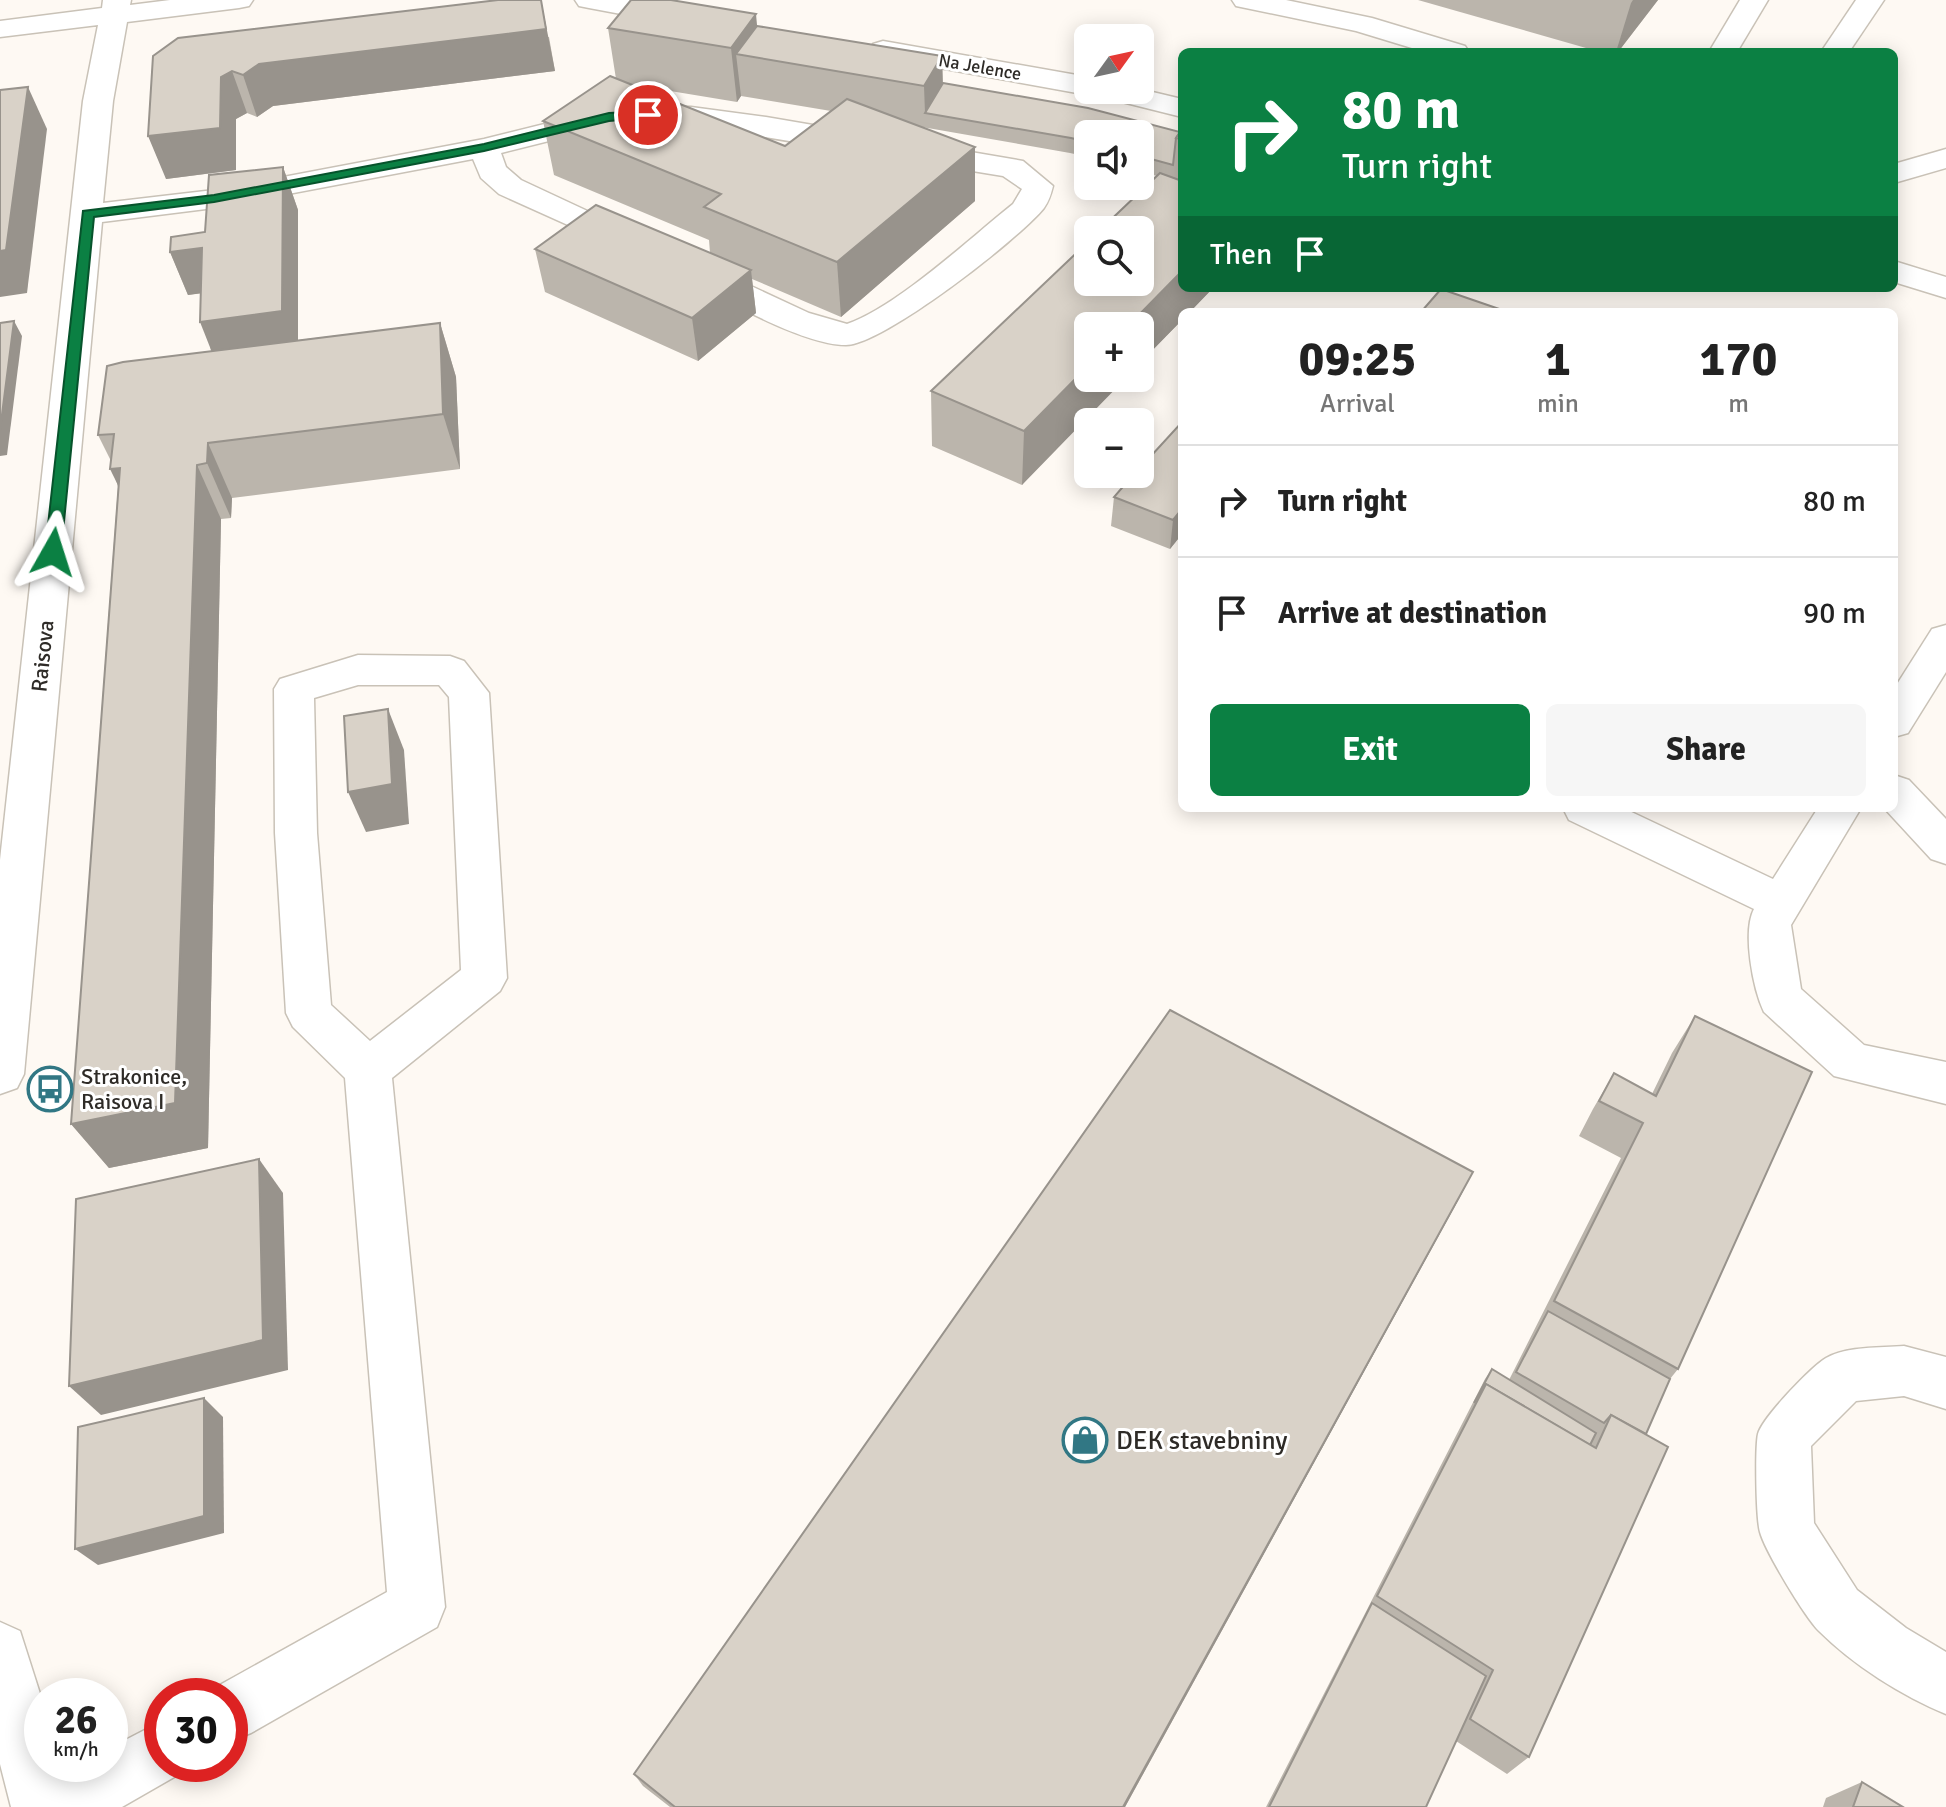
<!DOCTYPE html>
<meta charset="utf-8">
<style>
body{margin:0;font-family:Signika,sans-serif;background:#f6f6f6;color:#222;height:100vh;display:flex;flex-direction:column;font-size:30px;white-space:nowrap}
*{box-sizing:border-box;margin:0}
p{font-size:26px;color:#767676}
.icon{flex:none;width:44px;height:44px;fill:none;stroke:currentColor;stroke-width:2;stroke-linecap:round;stroke-linejoin:round}
.map{position:relative;flex:1;overflow:hidden}
.side{position:absolute;left:1178px;top:308px;width:720px;height:504px;display:flex;flex-direction:column;background:#fff;border-radius:12px;box-shadow:0 4px 20px #0003}
.side>*{flex:none}
.top-card{position:absolute;left:1178px;top:48px;width:720px;height:244px;border-radius:12px;box-shadow:0 4px 20px #0003;background:#0b8043;color:#fff;overflow:hidden}
.needle{width:52px;rotate:57deg}
.tools{position:absolute;left:1074px;top:24px;display:grid;gap:16px}
.tools a{display:grid;place-items:center;width:80px;height:80px;border-radius:12px;background:#fff;box-shadow:0 4px 20px #0003;font-size:40px}
.speed{position:absolute;left:24px;top:1678px;display:flex;gap:16px;font-size:40px;font-weight:700;text-align:center}
.speed>*{display:grid;place-content:center;width:104px;height:104px;border-radius:50%;background:#fff;box-shadow:0 4px 20px #0003;line-height:1}
.speed small{font-size:20px;font-weight:400}
.speed .limit{border:12px solid #d22;background:#fff;color:#111}
.pin{position:absolute;display:grid;place-items:center;width:68px;height:68px;color:#fff;margin:-34px;border:4px solid #fff;border-radius:50%;box-shadow:0 2px 8px #0007}
.me{position:absolute;width:88px;margin:-44px;rotate:6deg;stroke-linejoin:round;filter:drop-shadow(0 0 6px #0008)}
.turn{display:flex;align-items:center;gap:28px;height:168px;padding:0 32px;font-size:36px}
.turn .icon{width:104px;height:104px;stroke-width:2.5}
.turn b{display:block;font-size:56px;line-height:68px}
.then{display:flex;align-items:center;height:76px;padding:0 32px;background:#0003;gap:16px;font-size:30px}
.eta{display:flex;justify-content:space-evenly;align-items:center;height:136px;text-align:center}
.eta b{font-size:48px;font-weight:700;line-height:56px}
.action{display:flex;gap:16px;margin-top:auto;padding:16px 32px}
.action a{flex:1;height:92px;border-radius:12px;background:#0b8043;color:#fff;font-size:32px;font-weight:700;line-height:92px;text-align:center}
.action a+a{background:#f6f6f6;color:#222}
ul{padding:0;list-style:none}
li{display:flex;align-items:center;gap:24px;height:112px;padding:0 32px;border-top:2px solid #e0e0e0}
li div{flex:1}
li b{display:block;font-size:30px}
li em{font-style:normal}
.map>svg:first-child{display:block}
.lines{fill:none;stroke-linecap:round;stroke-linejoin:round}
.minor-casing{stroke:#c9c2b7;stroke-width:3}
.minor{fill:#fff;fill-rule:evenodd}
.wall{fill:#bbb5ac;fill-rule:evenodd}
.shaded-wall{fill:#98938c}
.building{fill:#d9d2c8;stroke:#98938c;stroke-width:2}
.route{fill:#0b8043;stroke:#07532c;stroke-width:2}
.labels{text-anchor:middle;stroke-width:6;stroke-linejoin:round;paint-order:stroke}
.far-street-label{font-size:18px;fill:#2e2b27;stroke:#fff}
.street-label{font-size:22px;fill:#2e2b27;stroke:#fff}
.poi-label{font-size:22px;fill:#2e2b27;stroke:#fff;text-anchor:start}
.near-poi-label{font-size:26px;fill:#2e2b27;stroke:#fff;text-anchor:start}
</style>
<div class="map">
<svg width="1946" height="1807" viewBox="0 0 1946 1807">
<rect width="100%" height="100%" fill="#fef9f3"/>
<g class="lines">
<g class="minor-casing">
<g id="minor">
<path d="M103,0H131L130,5L170,0H253L249,6L239,8L127,22L113,101L103,203L214,190L484,139L609,108L648,106L691,107L766,117L1012,159L1023,161L1053,186C1051,194 1049,201 1044,208C1019,239 883,345 846,345C803,345 729,301 688,282L684,275L688,268L700,265L712,268L809,313L847,324C898,306 969,239 1013,204L1022,189L1003,176L691,125L609,126L501,153L506,167L521,180L641,236L646,243L641,250L630,253L499,194L481,178L473,159L214,208L102,222L24,1074L17,1088L0,1094V860L83,101L98,25L0,37V21L102,8Z"/>
<polygon points="575,0 633,0 695,12 699,18 695,24 685,26 589,8 579,6"/>
<polygon points="1232,0 1286,0 1372,18 1465,46 1469,52 1425,52 1356,31 1236,6"/>
<polygon points="1740,0 1768,0 1737,52 1709,52"/>
<polygon points="1856,0 1884,0 1849,52 1821,52"/>
<polygon points="883,41 1088,77 1088,90 1140,89 1182,99 1182,117 1098,96 1095,93 1088,95 873,56 869,50 873,44"/>
<polygon points="1946,149 1946,168 1894,183 1894,164"/>
<polygon points="1894,261 1946,277 1946,298 1894,282"/>
<polygon points="1946,625 1946,672 1908,733 1894,737 1894,689 1932,629"/>
<path d="M358,655L450,656L464,661L489,693L507,978L500,991L392,1078L445,1607L437,1627L251,1733L230,1741V1696H207L209,1691L387,1592L345,1078L293,1027L286,1013L275,833L274,689L280,679ZM358,685H439L449,697L461,970L370,1041L331,1005L317,833L314,698Z"/>
<polygon points="1894,775 1909,780 1946,819 1946,864 1931,859 1884,808 1894,808"/>
<path d="M1563,808H1623L1773,879L1818,808H1861L1791,925L1801,989L1864,1045L1946,1062V1104L1834,1076L1764,1012C1753,989 1742,932 1754,909L1569,820Z"/>
<path d="M1904,1346L1946,1357V1409L1904,1396L1856,1401L1811,1446L1814,1523L1857,1590L1906,1628L1946,1652V1714C1902,1696 1853,1665 1819,1631C1805,1617 1765,1551 1760,1532C1756,1519 1755,1447 1758,1434C1762,1418 1811,1367 1826,1358C1848,1346 1879,1348 1904,1346Z"/>
<polygon points="0,1622 20,1631 42,1700 42,1764 59,1764 62,1775 81,1764 110,1764 110,1748 162,1721 162,1764 186,1764 183,1772 122,1807 11,1807 0,1764"/>
</g>
</g>
<use href="#minor" class="minor"/>
</g>
<g class="wall">
<polygon points="1418,0 1658,0 1618,52 1600,52"/>
<path d="M757,26L942,56L943,83L1180,132L1182,129V288H1213L1140,363V326L1022,485L932,446L931,391L1157,176L1140,171V134H1088V157L1070,153L922,127L975,201L841,317L752,279L756,313L698,361L545,292L535,249L710,253L709,240L554,175L543,121L616,79L608,28ZM628,84L737,102L741,96L831,111L785,146Z"/>
<polygon points="549,37 555,71 273,106 257,117 247,113 236,119 236,170 166,179 153,56"/>
<polygon points="283,167 298,210 298,340 440,323 456,377 460,469 232,498 231,518 221,519 208,1148 109,1168 71,1124 118,487 111,461 98,435 211,351 201,293 188,295 170,252 205,232"/>
<polygon points="1182,422 1182,534 1170,549 1111,526 1114,497"/>
<polygon points="1695,1016 1678,1369 1670,1379 1646,1434 1529,1757 1507,1774 1456,1741 1426,1807 1266,1807 1485,1379 1492,1369 1509,1380 1621,1158 1579,1136 1593,1109 1614,1073 1652,1094 1672,1053"/>
<polygon points="1473,1172 1461,1195 1125,1807 670,1807 643,1786 634,1774"/>
<polygon points="1862,1782 1903,1807 1823,1807 1826,1798"/>
</g>
<g class="shaded-wall">
<polygon points="541,0 555,71 273,106 257,117 243,75 259,64"/>
<polygon points="1633,0 1658,0 1618,52 1616,52 1631,3"/>
<polygon points="756,14 760,58 736,54 741,96 737,102 731,48"/>
<polygon points="942,56 943,98 925,113 924,86"/>
<polygon points="232,71 247,113 236,119 236,170 166,179 148,136 221,77"/>
<polygon points="28,87 47,129 27,293 0,297 0,251"/>
<polygon points="975,147 975,201 841,317 837,262"/>
<polygon points="283,167 298,210 298,354 217,365 200,322"/>
<polygon points="202,248 219,291 188,295 170,252"/>
<polygon points="751,270 756,313 698,361 692,318"/>
<polygon points="1182,271 1182,288 1213,288 1190,312 1182,312 1182,320 1140,363 1140,326 1128,326"/>
<polygon points="14,321 22,336 7,455 0,456 0,430"/>
<polygon points="440,323 456,377 460,469 443,414"/>
<polygon points="1088,366 1088,378 1126,378 1022,485 1024,431"/>
<polygon points="208,443 232,498 231,518 207,463"/>
<polygon points="197,465 221,519 208,1148 109,1168 71,1124"/>
<polygon points="120,468 137,524 110,469"/>
<polygon points="1182,509 1182,534 1170,549 1173,520"/>
<polygon points="388,709 404,750 409,824 366,832 348,792"/>
<polygon points="259,1159 283,1193 288,1370 101,1415 69,1386"/>
<polygon points="1473,1172 1461,1195 1125,1807 1123,1807"/>
<polygon points="204,1398 223,1417 224,1533 98,1565 75,1549"/>
</g>
<g class="building">
<polygon points="498,0 541,0 546,29 259,64 243,75 232,71 221,77 220,128 148,136 153,56 178,38"/>
<polygon points="631,0 671,0 756,14 731,48 608,28"/>
<polygon points="757,26 942,56 924,86 736,54"/>
<polygon points="610,76 785,146 847,99 975,147 837,262 704,207 721,194 543,121"/>
<polygon points="943,83 1088,108 1180,132 1176,138 1173,165 1140,156 1140,134 1088,134 1088,142 1071,138 925,113"/>
<polygon points="28,87 6,250 0,251 0,90"/>
<polygon points="1182,129 1182,139 1176,138"/>
<polygon points="283,167 282,311 200,322 202,248 170,252 171,237 205,232 209,175"/>
<polygon points="1160,173 1182,181 1182,271 1128,326 1088,326 1088,366 1024,431 931,391 1088,242 1088,282 1140,282 1140,230 1100,230"/>
<polygon points="596,205 751,270 692,318 535,249"/>
<polygon points="1441,289 1505,311 1504,312 1421,312"/>
<polygon points="14,321 0,430 0,323"/>
<polygon points="440,323 443,414 208,443 207,463 197,465 175,1103 71,1124 120,468 110,469 114,434 98,435 107,366 123,362"/>
<polygon points="1182,422 1182,509 1173,520 1114,497 1134,474 1140,474 1140,468"/>
<polygon points="388,709 392,784 348,792 344,716"/>
<polygon points="1170,1010 1473,1172 1123,1807 675,1807 634,1774"/>
<polygon points="1695,1016 1812,1072 1678,1369 1554,1301 1643,1123 1599,1101 1614,1073 1656,1096"/>
<polygon points="259,1159 263,1340 69,1386 76,1199"/>
<polygon points="1548,1311 1670,1379 1646,1434 1611,1415 1604,1423 1516,1372"/>
<polygon points="1492,1369 1596,1433 1590,1445 1486,1384 1474,1403"/>
<polygon points="1486,1384 1596,1448 1611,1415 1668,1447 1529,1757 1470,1719 1493,1670 1377,1596"/>
<polygon points="204,1398 204,1516 75,1549 78,1427"/>
<polygon points="1372,1603 1486,1676 1426,1807 1269,1807"/>
<polygon points="1862,1782 1903,1807 1853,1807"/>
</g>
<polygon class="route" points="648,111 653,112 653,117 609,121 484,151 214,202 94,217 61,552 59,556 47,556 45,552 83,211 214,195 484,144 609,113"/>
<defs>
<g id="bus-ring" transform="scale(2.3)"><circle r="9.5" fill="#fff" stroke="#317784" stroke-width="1.5"/><path d="M-5-6H5V4H4V6H2V4H-2V6H-4V4H-5ZM-3.5-4V0h7V-4ZM-3.5 1.2v1.5H-2V1.2ZM2 1.2v1.5H3.5V1.2Z" fill="#317784"/></g>
<g id="shop-ring" transform="scale(2.3)"><circle r="9.5" fill="#fff" stroke="#317784" stroke-width="1.5"/><path d="M-5-2.5h2.3a2.7 3.5 0 0 1 5.4 0H5L5.5 6h-11ZM-1.5-2.5h3a1.5 2.3 0 0 0-3 0Z" fill="#317784"/></g>
</defs>
<g fill-rule="evenodd">
<use href="#bus-ring" x="50" y="1089"/>
<use href="#shop-ring" x="1085" y="1440"/>
</g>
<g class="labels">
<g class="far-street-label">
<text transform="translate(980 67) rotate(10)" y="6">Na Jelence</text>
</g>
<g class="street-label">
<text transform="translate(42 656) rotate(-84)" y="8">Raisova</text>
</g>
<g class="poi-label">
<text x="81" y="1084">Strakonice,<tspan x="81" dy="25">Raisova I</tspan></text>
</g>
<g class="near-poi-label">
<text x="1116" y="1449">DEK stavebniny</text>
</g>
</g>
</svg>
<div class="tools">
<a><svg class="needle" viewBox="-14 -14 28 28"><path d="M0-13l5 13h-10z" fill="#e53935"/><path d="M0 13l5-13h-10z" fill="#767676"/></svg></a>
<a><svg class="icon" aria-label="sound" viewBox="0 0 24 24"><path d="M4 9h4l5-4v14l-5-4H4zM17 9q2 3 0 6"/></svg></a>
<a><svg class="icon" aria-label="search" viewBox="0 0 24 24"><circle cx="10" cy="10" r="6"/><path d="M15 15l6 6"/></svg></a>
<a>+</a>
<a>−</a>
</div>
<div class="speed"><div>26<small>km/h</small></div><div class="limit">30</div></div>
<div class="pin" style="left:648px;top:115px;background:#d93025"><svg class="icon" aria-label="arrive" viewBox="0 0 24 24"><path d="M6 21V4h12l-3 4 3 4H6"/></svg></div>
<svg class="me" style="left:53px;top:552px" viewBox="-20 -20 40 40"><path d="M0-17L14 15 0 8-14 15z" fill="#0b8043" stroke="#fff" stroke-width="4"/></svg>
<div class="top-card">
<div class="turn"><svg class="icon" aria-label="right" viewBox="0 0 24 24"><path d="M7 20v-9h11M14 6l5 5-5 5"/></svg><div><b>80 m</b>Turn right</div></div>
<div class="then">Then<svg class="icon" aria-label="arrive" viewBox="0 0 24 24"><path d="M6 21V4h12l-3 4 3 4H6"/></svg></div>
</div>
<section class="side">
<div class="eta">
<div><b>09:25</b><p>Arrival</p></div>
<div><b>1</b><p>min</p></div>
<div><b>170</b><p>m</p></div>
</div>
<ul>
<li><svg class="icon" aria-label="right" viewBox="0 0 24 24"><path d="M7 20v-9h11M14 6l5 5-5 5"/></svg><div><b>Turn right</b></div><em>80 m</em></li>
<li><svg class="icon" aria-label="arrive" viewBox="0 0 24 24"><path d="M6 21V4h12l-3 4 3 4H6"/></svg><div><b>Arrive at destination</b></div><em>90 m</em></li>
</ul>
<div class="action"><a>Exit</a><a>Share</a></div>
</section>
</div>
